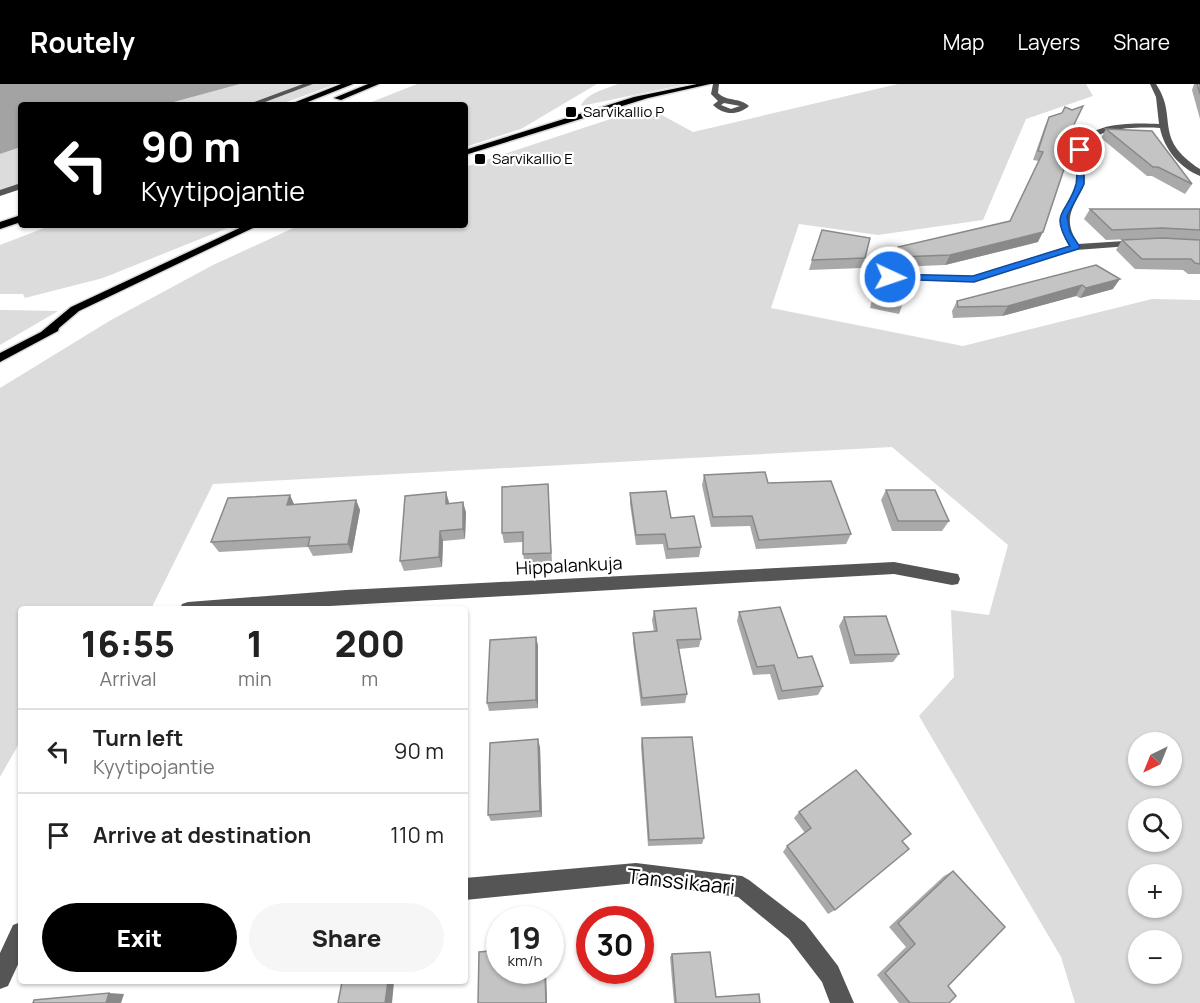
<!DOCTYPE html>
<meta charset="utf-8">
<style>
body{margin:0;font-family:Manrope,sans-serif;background:#f6f6f6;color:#222;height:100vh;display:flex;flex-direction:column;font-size:22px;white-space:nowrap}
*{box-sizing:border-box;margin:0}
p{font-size:20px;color:#767676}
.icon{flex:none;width:33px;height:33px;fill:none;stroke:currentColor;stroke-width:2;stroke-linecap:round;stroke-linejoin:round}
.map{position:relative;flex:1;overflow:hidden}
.drawer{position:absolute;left:18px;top:522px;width:450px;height:378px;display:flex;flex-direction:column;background:#fff;border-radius:6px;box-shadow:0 2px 4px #0004}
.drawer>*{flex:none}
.hud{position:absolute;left:18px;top:18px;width:450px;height:126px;border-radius:6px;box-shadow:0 2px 4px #0004;background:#000;color:#fff;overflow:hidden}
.needle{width:39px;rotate:223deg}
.buttons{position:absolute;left:1128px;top:648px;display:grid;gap:12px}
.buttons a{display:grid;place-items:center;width:54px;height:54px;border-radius:50%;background:#fff;box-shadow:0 2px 4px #0004;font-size:30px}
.speed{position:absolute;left:486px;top:822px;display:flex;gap:12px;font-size:30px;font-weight:700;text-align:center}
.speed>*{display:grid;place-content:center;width:78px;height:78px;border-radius:50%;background:#fff;box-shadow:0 2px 4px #0004;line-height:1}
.speed small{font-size:15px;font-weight:400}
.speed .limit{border:9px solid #d22;background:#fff;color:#111}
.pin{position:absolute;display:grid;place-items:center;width:51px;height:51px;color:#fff;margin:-26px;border:3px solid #fff;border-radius:50%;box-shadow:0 2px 6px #0007}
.me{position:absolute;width:66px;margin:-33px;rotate:93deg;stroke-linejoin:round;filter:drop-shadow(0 0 4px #0008)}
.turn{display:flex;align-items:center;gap:21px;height:126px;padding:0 24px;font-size:27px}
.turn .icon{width:78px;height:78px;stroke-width:2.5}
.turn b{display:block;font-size:42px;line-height:51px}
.eta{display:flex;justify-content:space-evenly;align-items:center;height:102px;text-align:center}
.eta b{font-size:36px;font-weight:800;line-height:42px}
.cta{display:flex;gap:12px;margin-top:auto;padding:12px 24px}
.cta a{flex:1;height:69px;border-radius:36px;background:#000;color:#fff;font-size:24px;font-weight:800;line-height:69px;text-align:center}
.cta a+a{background:#f6f6f6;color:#222}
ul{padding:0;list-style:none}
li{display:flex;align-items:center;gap:18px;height:84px;padding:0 24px;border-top:2px solid #e0e0e0}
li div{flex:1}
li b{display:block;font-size:22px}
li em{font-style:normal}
header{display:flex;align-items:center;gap:36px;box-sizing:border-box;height:84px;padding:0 30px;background:#000;color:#fff}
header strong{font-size:28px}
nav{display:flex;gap:33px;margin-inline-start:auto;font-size:21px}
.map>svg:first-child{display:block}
.green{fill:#dcdcdc;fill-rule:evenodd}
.water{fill:#a3a3a3}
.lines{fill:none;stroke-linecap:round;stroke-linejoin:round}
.major-casing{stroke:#dbdbdb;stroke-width:3}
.highway-casing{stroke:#dbdbdb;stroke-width:3}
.minor{fill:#555;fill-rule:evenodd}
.major{fill:#000;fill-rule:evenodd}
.highway{fill:#000;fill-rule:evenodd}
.wall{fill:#a9a9a9}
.shaded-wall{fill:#898989}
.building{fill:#c4c4c4;stroke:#898989;stroke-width:1.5}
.route{fill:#1a73e8;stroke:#114b97;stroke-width:1.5}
.poi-dot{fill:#000;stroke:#fff;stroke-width:2}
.labels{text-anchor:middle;stroke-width:4.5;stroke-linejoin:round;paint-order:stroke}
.far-poi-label{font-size:15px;fill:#000;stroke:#fff;text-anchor:start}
.street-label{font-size:18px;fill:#000;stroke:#fff}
.near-street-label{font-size:21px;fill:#000;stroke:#fff}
</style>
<header>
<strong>Routely</strong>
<nav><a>Map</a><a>Layers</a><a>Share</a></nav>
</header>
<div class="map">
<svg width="1200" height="919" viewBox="0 0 1200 919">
<rect width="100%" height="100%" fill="#fff"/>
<g class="green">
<polygon points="240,0 305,0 245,21 163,21"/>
<polygon points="313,0 336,0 279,21 254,21"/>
<polygon points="417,0 597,0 521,45 465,63 465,21 364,21"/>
<path d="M618,0H687L581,22C586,9 606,5 618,0Z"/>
<path d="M898,0H1086L1093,12L1026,35L983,136L878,151L799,140L771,224L963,262L1152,215L1200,216V919H1075L1061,873L919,632L954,593L951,526L989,531L1008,461L892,363L213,400L151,525H21V656L0,693V304L111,236L213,181L300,141H465V83L647,23L693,48ZM1138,658H1172V692H1138ZM1138,724H1172V758H1138ZM1138,790H1172V824H1138ZM1172,856V890H1138V856Z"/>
<polygon points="21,63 21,100 0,107 0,70"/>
<polygon points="52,141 235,141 103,194 25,214 23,210 0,210 0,161"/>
<polygon points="0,226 7,226 58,227 0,261"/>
</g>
<polygon class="water" points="0,0 240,0 163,21 21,21 21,63 0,70"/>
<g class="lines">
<g class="major-casing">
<g id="major">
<polygon points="697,0 710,0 648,14 465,71 465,66 634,13"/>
<polygon points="246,141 259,141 79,227 59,244 58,247 0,278 0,269 41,248 71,223"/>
</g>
</g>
<g class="highway-casing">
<g id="highway">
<polygon points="341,0 353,0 300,21 288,21"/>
<polygon points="368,0 379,0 341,16 334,14"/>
<polygon points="21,131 21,138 0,145 0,138"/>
</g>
</g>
<g class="minor">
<polygon points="303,0 313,0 257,21 246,21"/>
<path d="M713,0H719L718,9C727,18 739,13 749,22C738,32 723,31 713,21L718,17L711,10ZM724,19L740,22L731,25L721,21Z"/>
<path d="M1150,0H1156C1179,34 1152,54 1200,85V92C1180,84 1164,65 1160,44C1139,43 1091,42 1084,67C1081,79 1088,92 1083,104C1071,127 1063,135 1078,160L1140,156L1145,159L1143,161L1076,166L974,198L886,195V191L890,190L973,192L1069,162C1052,133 1064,129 1075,103C1080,91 1073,78 1076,66C1086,37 1134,39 1159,40L1156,13Z"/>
<polygon points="21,99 21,105 0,112 0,106"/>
<polygon points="894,478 952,489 958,490 960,495 958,500 952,501 894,490 277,525 180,525 182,520 188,518 346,506"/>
<polygon points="636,779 742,792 749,796 805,839 838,882 854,919 830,919 822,898 789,855 738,813 636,799 465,816 465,794"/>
<polygon points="21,838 21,874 8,902 0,905 0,869 13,841"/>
</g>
<use href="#major" class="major"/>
<use href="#highway" class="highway"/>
</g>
<g class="wall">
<polygon points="1194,0 1200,0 1200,35 1192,6"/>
<polygon points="1049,33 1038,158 945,181 895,183 894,173 898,163 1010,137 1039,77 1033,76 1045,42"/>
<polygon points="1106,45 1192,100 1185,110 1152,92 1147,92 1101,54"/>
<polygon points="1090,125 1200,125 1200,190 1188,190 1183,186 1135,185 1116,166 1122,156 1167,154 1155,154 1106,156 1084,135"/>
<polygon points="865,174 862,184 809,186 812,176"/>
<polygon points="1096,181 1113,205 1080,214 1076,212 1002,232 953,234 952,227 957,217"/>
<polygon points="878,196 903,219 899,230 870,224 874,207"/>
<polygon points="704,391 768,399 851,450 846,460 756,465 750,442 711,443 702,401"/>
<polygon points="548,400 552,478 525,480 523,470 523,458 504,459 502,449"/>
<polygon points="886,406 949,437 942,447 892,447 881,416"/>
<polygon points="630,409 671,434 701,463 699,473 666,475 663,460 636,461 630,420"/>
<polygon points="356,416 360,426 352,469 313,472 308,463 219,468 211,458 295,420"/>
<polygon points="449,419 466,428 465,455 443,457 442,483 404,487 400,477"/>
<polygon points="654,527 701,555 699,563 679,565 687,610 685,619 641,622 633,558 633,549 654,548 652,536"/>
<polygon points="739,528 798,574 823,602 818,611 778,616 770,590 753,591 737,537"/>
<polygon points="844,533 899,570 893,578 850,580 839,542"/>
<polygon points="536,553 538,562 538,624 489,627 487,619"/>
<polygon points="642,654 704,754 702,760 648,762 641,662"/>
<polygon points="540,663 542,733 491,737 488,731"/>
<polygon points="799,728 902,757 835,826 828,830 783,768 787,762 805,749 794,734"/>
<polygon points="953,787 948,902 949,919 899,919 877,891 906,863 889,843 944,792"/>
<polygon points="672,870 716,913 760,919 674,919 670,873"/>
</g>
<g class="shaded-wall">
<polygon points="1043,148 1038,158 945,181 950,171"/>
<polygon points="1120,195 1113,205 1080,214 1086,204"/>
<polygon points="1082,201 1076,212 1002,232 1008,222"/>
<polygon points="446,408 449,418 449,430 446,420"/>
<polygon points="290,411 295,422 287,421"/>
<polygon points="356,416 360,426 352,469 348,460"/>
<polygon points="463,418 466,428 465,455 463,445"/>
<polygon points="440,447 443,457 442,483 439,473"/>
<polygon points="536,553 538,562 538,624 536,616"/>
<polygon points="538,655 540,663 542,733 540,727"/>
<polygon points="545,886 546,886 547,919 546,919"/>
<polygon points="388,897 394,898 392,919 385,919"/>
<polygon points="109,909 124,910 121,919 106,919"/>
</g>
<g class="building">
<polygon points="1197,0 1200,0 1200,10"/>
<polygon points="1083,22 1066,57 1060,81 1065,82 1043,148 950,171 899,173 898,163 1010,137 1043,68 1038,67 1049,33 1062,29 1065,23 1072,26"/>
<polygon points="1106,45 1152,47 1192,100 1158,83 1153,83"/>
<polygon points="1090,125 1200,125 1200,146 1162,144 1112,146"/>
<polygon points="822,146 870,154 865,174 812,176"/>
<polygon points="1162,154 1200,156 1200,180 1195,179 1191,175 1142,175 1122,156"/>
<polygon points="1096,181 1120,195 1086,204 1082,201 1008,222 958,223 957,217"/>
<polygon points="878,196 905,201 903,219 874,214"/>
<polygon points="765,388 768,399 831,397 851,450 759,456 752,432 713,433 704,391"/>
<polygon points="548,400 551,469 523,470 523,448 502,449 502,403"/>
<polygon points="886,406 935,406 949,437 898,437"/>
<polygon points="666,407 671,434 694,432 701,463 668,465 665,450 636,451 630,409"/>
<polygon points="446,408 446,420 463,418 463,445 440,447 439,473 400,477 405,412"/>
<polygon points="290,411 287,421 356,416 348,460 308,462 310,453 211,458 228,414"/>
<polygon points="780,523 798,574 812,572 823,602 782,607 774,581 757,583 739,528"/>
<polygon points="696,524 701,555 677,556 687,610 642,614 633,549 657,547 654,527"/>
<polygon points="886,532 899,570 855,571 844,533"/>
<polygon points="536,553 536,616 487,619 490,556"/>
<polygon points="692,653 704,754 649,756 642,654"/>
<polygon points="538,655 540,727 488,731 490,659"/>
<polygon points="856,686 911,750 902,757 909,765 835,826 787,762 811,744 799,728"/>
<polygon points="953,787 1005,843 948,902 956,912 949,919 910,919 885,889 915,860 898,839"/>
<polygon points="500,866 500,886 545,886 546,919 478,919 479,868"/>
<polygon points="710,868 716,913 759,910 760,919 676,919 672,870"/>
<polygon points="367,897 388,897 385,919 338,919 342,898"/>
<polygon points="109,909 106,919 33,919 34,916"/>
</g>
<path class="route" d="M1080,64L1083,66L1084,100L1067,132L1070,148L1080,163L1078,165L974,198L890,195L885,193L890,190L973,192L1070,162C1048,126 1068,131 1076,100C1078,91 1076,77 1076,66Z"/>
<g class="poi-dot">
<rect x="565" y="22" width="12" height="12" rx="3"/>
<rect x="474" y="69" width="12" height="12" rx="3"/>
</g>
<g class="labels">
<g class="far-poi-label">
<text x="583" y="33">Sarvikallio P</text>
<text x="492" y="80">Sarvikallio E</text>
</g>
<g class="street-label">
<text transform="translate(569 482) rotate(-3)" y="6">Hippalankuja</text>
</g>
<g class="near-street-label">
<text transform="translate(681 798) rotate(6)" y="7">Tanssikaari</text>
</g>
</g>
</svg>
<div class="buttons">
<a><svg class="needle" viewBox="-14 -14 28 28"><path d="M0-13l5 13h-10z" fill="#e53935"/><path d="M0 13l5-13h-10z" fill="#767676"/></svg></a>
<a><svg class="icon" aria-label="search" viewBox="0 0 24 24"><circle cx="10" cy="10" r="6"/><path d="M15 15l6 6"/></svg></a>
<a>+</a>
<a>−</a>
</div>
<div class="speed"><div>19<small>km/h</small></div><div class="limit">30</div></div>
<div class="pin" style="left:1080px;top:66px;background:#d93025"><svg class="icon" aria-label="arrive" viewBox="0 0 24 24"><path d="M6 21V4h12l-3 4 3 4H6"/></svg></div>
<svg class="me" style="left:890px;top:193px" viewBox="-20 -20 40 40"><circle r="17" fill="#1a73e8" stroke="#fff" stroke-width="3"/><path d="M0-11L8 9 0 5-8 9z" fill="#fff"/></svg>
<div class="hud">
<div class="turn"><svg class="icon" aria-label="left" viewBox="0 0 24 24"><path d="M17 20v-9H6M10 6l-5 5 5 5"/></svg><div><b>90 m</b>Kyytipojantie</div></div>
</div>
<section class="drawer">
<div class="eta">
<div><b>16:55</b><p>Arrival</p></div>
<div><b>1</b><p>min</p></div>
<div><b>200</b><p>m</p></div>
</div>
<ul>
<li><svg class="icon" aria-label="left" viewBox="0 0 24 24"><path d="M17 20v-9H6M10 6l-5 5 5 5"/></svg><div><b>Turn left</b><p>Kyytipojantie</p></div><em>90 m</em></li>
<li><svg class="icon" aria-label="arrive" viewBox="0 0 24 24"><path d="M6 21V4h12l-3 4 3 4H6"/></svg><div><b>Arrive at destination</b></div><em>110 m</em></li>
</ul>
<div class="cta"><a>Exit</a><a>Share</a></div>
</section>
</div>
